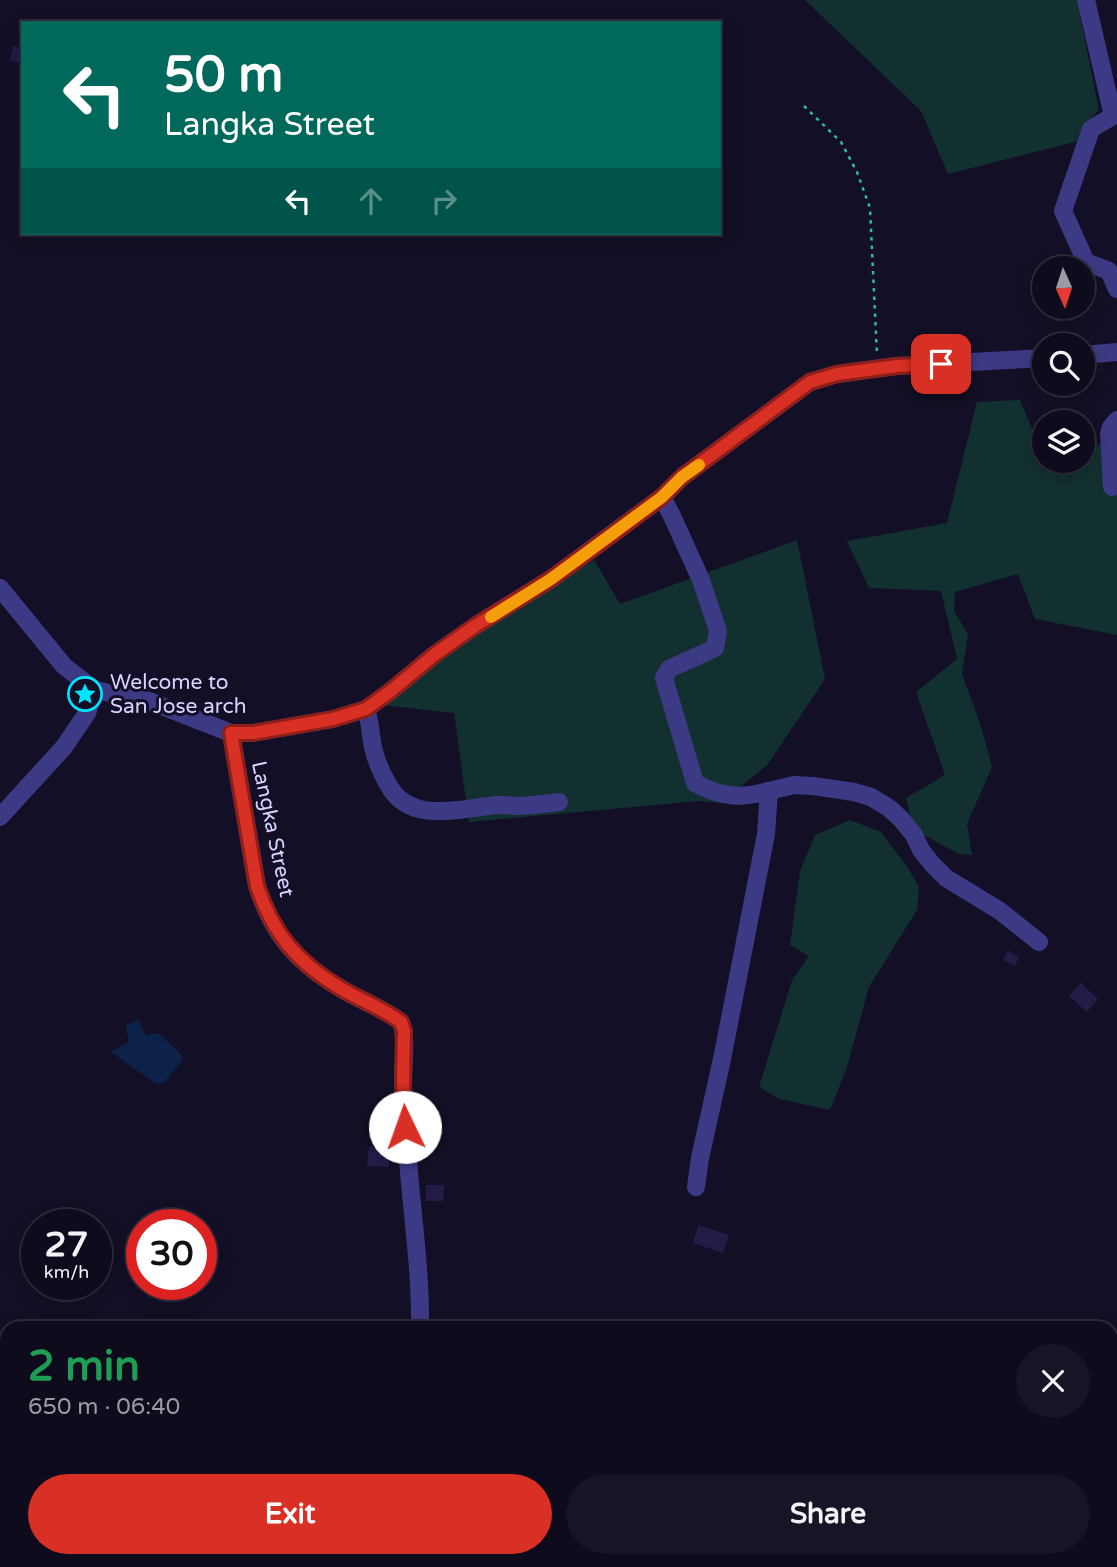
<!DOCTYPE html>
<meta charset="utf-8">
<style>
body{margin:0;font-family:"Varela Round",sans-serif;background:#171425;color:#f1f3f6;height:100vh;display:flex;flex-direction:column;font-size:26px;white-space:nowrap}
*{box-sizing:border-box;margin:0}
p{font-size:23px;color:#9b9ba3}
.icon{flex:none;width:38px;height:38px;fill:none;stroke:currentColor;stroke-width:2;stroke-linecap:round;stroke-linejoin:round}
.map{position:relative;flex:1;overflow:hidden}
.sheet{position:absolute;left:0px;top:1321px;width:1118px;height:247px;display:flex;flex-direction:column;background:#0e0b1c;border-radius:21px 21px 0 0;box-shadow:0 4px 18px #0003,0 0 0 2px #2e2b3b}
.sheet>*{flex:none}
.guide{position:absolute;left:21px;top:21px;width:700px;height:214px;border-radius:0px;box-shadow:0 4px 18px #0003,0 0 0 2px #2e2b3b;background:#00695c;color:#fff;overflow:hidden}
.needle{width:46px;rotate:177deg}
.tools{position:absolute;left:1032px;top:256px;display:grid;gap:14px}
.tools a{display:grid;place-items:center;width:63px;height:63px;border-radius:50%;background:#0e0b1c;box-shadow:0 4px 18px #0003,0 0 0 2px #2e2b3b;font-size:35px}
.speed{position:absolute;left:21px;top:1209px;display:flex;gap:14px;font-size:35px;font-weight:700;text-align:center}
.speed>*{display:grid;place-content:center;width:91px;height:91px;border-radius:50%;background:#0e0b1c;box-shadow:0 4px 18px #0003,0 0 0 2px #2e2b3b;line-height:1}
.speed small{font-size:18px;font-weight:400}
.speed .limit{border:10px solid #d22;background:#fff;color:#111}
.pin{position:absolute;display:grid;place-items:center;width:60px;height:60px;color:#fff;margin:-30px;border-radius:14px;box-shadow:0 4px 10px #0006}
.me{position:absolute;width:77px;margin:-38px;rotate:357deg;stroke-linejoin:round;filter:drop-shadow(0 0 5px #0008)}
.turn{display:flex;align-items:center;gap:24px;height:147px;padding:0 28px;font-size:32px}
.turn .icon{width:91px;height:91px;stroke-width:2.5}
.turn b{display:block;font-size:49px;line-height:60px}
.lanes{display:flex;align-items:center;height:66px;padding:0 28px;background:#0003;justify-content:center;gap:35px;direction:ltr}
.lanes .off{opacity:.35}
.round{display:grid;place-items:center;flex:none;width:74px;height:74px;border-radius:37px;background:#171425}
.overview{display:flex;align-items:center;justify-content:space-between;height:119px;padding:0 28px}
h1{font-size:42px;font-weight:800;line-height:52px;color:#1e9e55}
.button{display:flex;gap:14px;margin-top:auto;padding:14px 28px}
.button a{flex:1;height:80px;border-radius:42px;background:#d93025;color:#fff;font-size:28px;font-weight:800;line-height:80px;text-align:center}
.button a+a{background:#171425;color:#f1f3f6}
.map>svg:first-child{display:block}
.green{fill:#12302f}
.water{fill:#0c2248}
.building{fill:#241b47}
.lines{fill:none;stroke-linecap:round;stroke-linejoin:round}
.path{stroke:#2fb8b0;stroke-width:2.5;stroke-dasharray:3.5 5;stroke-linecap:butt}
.minor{stroke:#3d3a85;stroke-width:18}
.route-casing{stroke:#8d1f18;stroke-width:18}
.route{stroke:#d93025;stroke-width:12}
.slow{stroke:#f59e0b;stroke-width:12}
.labels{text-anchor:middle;stroke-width:6;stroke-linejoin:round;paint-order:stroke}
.poi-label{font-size:21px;fill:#d9d4ff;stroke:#130f26;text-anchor:start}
.street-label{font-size:21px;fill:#d9d4ff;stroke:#130f26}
</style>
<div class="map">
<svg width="1117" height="1567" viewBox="0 0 1117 1567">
<rect width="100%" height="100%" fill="#130f26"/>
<g class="green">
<polygon points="805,0 1077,0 1099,110 1083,126 1079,141 948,174 921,111"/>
<polygon points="1020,400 1045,460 1083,460 1083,448 1117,440 1117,635 1035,619 1018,574 955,592 954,611 968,634 962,674 981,726 992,767 967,824 972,855 959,854 913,829 906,798 945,775 916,692 957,659 941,591 869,588 847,541 947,523 977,402"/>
<polygon points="797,540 825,679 768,764 721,803 699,801 469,822 454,713 382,705 439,659 594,560 620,604"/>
<polygon points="850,820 881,832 908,868 919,887 917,910 869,987 847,1067 830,1110 779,1099 759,1087 792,980 809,956 790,945 800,871 815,835"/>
<polygon points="18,1561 115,1561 113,1567 16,1567"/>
<polygon points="331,1561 443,1561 443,1567 329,1567"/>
</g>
<path class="water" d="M139,1020L146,1036L158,1033C166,1041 178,1048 183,1059L164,1083L156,1084L111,1052L129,1042L126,1025Z"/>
<g class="building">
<polygon points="13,46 23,48 23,63 10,61"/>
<polygon points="1008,951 1019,957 1015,966 1003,960"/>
<polygon points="1081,983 1098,999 1087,1012 1069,996"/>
<rect x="372" y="1118" width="13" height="12"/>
<polygon points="369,1146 390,1147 389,1167 367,1166"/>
<polygon points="426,1185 444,1185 443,1201 426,1201"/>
<polygon points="698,1225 729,1235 723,1253 693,1243"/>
<rect x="488" y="1561" width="25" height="6"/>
</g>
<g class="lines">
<polyline class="path" points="804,106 841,142 857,172 870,208 877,355"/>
<g class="minor">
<polyline points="1086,0 1113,116 1091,129 1063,211 1086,262 1109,271 1117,289"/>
<polyline points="1083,355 1117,352"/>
<polyline points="1112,487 1109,434 1111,427 1117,420"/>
<path d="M662,497L672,516L701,580L718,631L715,648L669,669L664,678L695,783C721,797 740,799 769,791L766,834L722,1059L700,1158L696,1187"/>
<polyline points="0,588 64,666 95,690 149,701 231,733 253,733 333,719 366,709 392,690 434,655 475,626 551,579 662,497 682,477 810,382 837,374 896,366 1045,358"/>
<path d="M366,709C371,723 370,737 374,751C377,763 383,776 389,786C412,826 463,807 499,805C507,805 514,806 521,806C534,805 546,804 559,802"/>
<path d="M231,733L257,886C273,935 296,962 340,988C360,1000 382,1008 401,1022C407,1041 403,1062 403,1081C403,1097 405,1113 406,1130C409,1196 421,1262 420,1328"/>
<polyline points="769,791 794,785 813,786 854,792 871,797 889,808 901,819 914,835 921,850 932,864 946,878 1000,911 1039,942"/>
<polyline points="0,817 64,747 87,713 95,690"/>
<polyline points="452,1567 453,1561"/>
</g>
</g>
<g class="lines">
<g class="route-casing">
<path id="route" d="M405,1127L403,1082L404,1031L401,1022C382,1008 360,1000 340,988C297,962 273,934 257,886L231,733H253L333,719L366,709L392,690L434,655L475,626L551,579L618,530L662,497L682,477L810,382L837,374L897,366L941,364"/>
</g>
<use href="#route" class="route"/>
<polyline class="slow" points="491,617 551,579 662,497 682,477 699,465"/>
</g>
<defs>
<g id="sight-ring" transform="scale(1.75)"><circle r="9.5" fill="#130f26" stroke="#00e5ff" stroke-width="1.5"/><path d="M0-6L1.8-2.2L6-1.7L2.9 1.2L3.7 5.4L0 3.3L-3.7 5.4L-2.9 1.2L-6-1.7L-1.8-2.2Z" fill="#00e5ff"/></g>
</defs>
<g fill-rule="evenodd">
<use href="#sight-ring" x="85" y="694"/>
</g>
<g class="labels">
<g class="poi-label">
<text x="110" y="689">Welcome to<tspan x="110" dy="24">San Jose arch</tspan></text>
</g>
<g class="street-label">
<text transform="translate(273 829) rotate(78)" y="7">Langka Street</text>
</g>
</g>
</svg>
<div class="tools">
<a><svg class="needle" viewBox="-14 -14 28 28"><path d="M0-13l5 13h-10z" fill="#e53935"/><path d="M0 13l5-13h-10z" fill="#9b9ba3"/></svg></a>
<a><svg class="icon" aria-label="search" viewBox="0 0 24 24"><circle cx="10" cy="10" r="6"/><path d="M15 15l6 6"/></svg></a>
<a><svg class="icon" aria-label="layers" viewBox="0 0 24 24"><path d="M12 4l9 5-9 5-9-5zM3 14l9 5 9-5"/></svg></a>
</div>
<div class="speed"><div>27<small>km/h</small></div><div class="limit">30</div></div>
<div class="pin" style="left:941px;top:364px;background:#d93025"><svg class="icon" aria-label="arrive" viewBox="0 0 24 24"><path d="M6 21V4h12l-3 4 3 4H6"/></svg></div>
<svg class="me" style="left:405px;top:1127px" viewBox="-20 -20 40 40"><circle r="19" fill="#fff"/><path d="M0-13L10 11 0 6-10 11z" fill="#d93025"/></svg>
<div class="guide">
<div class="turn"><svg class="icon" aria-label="left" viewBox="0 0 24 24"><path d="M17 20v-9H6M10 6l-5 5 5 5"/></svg><div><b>50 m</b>Langka Street</div></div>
<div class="lanes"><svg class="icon" aria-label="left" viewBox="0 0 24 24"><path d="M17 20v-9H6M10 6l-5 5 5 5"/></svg><svg class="icon off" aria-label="ahead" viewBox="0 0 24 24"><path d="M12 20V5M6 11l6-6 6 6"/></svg><svg class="icon off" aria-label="right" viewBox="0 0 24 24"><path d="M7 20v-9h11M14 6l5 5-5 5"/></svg></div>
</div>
<section class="sheet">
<div class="overview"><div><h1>2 min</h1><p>650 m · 06:40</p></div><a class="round"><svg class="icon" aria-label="close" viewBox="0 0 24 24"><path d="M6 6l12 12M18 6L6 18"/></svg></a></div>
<div class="button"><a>Exit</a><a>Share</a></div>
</section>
</div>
